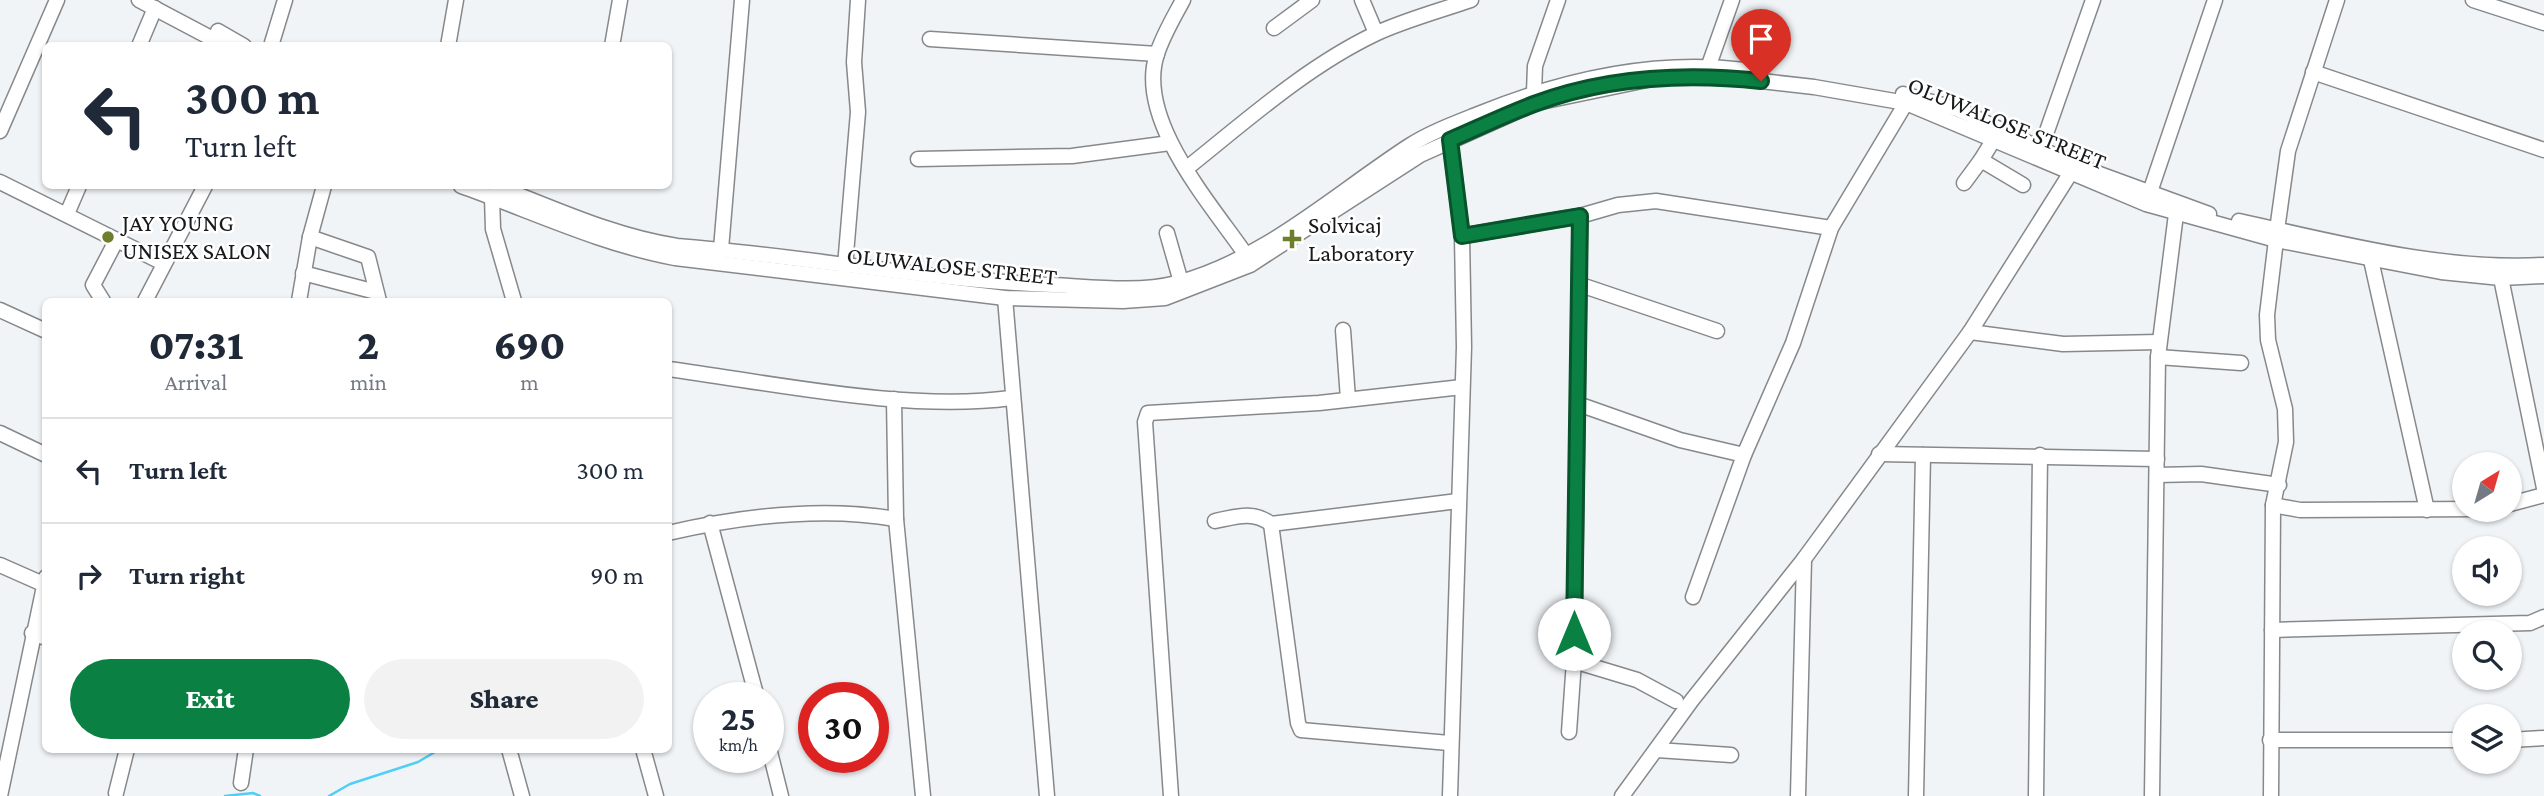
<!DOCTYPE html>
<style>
body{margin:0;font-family:"Crimson Pro",serif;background:#f2f2f3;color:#1f2937;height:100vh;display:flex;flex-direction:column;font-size:26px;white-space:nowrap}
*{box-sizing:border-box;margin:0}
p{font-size:23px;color:#747a83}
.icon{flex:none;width:38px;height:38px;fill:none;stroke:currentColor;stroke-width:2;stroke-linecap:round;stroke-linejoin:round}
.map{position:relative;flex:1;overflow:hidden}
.panel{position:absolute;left:42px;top:298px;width:630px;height:455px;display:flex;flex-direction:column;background:#fff;border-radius:10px;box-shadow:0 2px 5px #0004}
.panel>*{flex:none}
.guide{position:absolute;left:42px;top:42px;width:630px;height:147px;border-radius:10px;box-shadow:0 2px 5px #0004;background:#fff;color:#1f2937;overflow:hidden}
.needle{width:46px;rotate:37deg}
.tools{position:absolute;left:2452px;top:452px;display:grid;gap:14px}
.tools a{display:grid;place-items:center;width:70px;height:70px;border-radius:50%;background:#fff;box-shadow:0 2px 5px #0004;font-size:35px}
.speed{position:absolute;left:693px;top:682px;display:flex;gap:14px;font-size:35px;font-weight:700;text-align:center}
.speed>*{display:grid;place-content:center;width:91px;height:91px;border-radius:50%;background:#fff;box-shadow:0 2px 5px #0004;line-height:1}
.speed small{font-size:18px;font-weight:400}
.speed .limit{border:10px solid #d22;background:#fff;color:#111}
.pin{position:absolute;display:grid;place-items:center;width:60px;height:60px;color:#fff;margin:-72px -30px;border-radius:50% 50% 50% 0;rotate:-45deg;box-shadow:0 0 7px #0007}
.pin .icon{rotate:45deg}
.me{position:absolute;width:77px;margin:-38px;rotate:0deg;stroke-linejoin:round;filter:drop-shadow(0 0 5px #0008)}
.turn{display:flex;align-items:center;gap:24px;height:147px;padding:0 28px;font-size:32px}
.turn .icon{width:91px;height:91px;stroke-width:2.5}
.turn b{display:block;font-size:49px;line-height:60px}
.eta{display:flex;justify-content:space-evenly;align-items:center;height:119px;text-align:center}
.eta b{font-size:42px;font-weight:800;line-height:49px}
.primary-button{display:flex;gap:14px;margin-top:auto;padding:14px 28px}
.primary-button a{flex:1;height:80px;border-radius:42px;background:#0b8043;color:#fff;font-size:28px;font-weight:800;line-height:80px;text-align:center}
.primary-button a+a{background:#f2f2f3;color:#1f2937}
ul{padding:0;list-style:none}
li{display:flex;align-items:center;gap:21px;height:105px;padding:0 28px;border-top:2px solid #e0e1e3}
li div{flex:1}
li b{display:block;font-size:26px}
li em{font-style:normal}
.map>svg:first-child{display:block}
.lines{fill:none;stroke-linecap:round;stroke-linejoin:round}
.stream{stroke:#51cef3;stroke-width:2.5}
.minor-casing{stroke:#86898c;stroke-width:17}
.minor{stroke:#fff;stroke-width:14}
.route-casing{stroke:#07532c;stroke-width:18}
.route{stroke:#0b8043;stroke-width:12}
.poi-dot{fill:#6d7e2c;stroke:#fff;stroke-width:2.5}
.labels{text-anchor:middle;stroke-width:5;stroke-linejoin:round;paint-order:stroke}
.street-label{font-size:24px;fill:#18191a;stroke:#fff}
.poi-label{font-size:24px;fill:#18191a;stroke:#fff;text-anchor:start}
</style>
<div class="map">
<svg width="2544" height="796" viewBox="0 0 2544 796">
<rect width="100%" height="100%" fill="#f0f4f7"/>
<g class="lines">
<g class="stream">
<polyline points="225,796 253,793 260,796"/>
<polyline points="329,796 350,784 418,762 440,749"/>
</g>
<g class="minor-casing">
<g id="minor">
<polyline points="139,0 226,46"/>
<path d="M1183,0C1174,17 1163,35 1157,54C1135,119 1211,204 1246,255"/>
<polyline points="1362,0 1376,33"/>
<polyline points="2473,0 2544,23"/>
<polyline points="1274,28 1312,0"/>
<polyline points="218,31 244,46"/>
<polyline points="930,39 1157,54"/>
<polyline points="139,46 155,8"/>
<polyline points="271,46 285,0"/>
<polyline points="448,46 456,0"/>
<polyline points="612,46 620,0"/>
<polyline points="1709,65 1732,0"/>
<polyline points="2313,72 2544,150"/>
<polyline points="1534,92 1535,66 1558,0"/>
<polyline points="1903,94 1957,109 2075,165 2209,214"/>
<polyline points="0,131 57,0"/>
<polyline points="1994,139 1981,160 2023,185"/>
<polyline points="1450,140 1462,236 1464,347 1450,796"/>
<polyline points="2041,148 2093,0"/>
<polyline points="918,159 1072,156 1170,143"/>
<path d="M1187,168C1246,121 1306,67 1375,34C1405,20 1439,11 1471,0"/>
<polyline points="0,182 163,263"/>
<polyline points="1964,183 1981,160"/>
<path d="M461,186C532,211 600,244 675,258L1005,298L1123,301L1165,298L1250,265L1420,155L1536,103L1661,77L1708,75L1814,87L1906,103L2146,204L2276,240L2441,272L2501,278L2544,276"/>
<path d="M496,186C556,209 613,236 677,246C803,256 927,280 1053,285C1093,287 1137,293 1177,283C1264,260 1335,194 1409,146C1431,132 1456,123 1481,113C1565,79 1654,59 1745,70"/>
<polyline points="2150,192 2215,0"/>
<polyline points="492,197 493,229 514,301"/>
<polyline points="67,214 79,186"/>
<path d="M2239,221C2339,243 2442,271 2544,265"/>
<polyline points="2277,230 2288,151 2337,0"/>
<polyline points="1167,233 1181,282"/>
<polyline points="1462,236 1580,216 1618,205 1656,201 1831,228"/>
<polyline points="310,237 368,257 379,301"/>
<polyline points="721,249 742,0"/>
<polyline points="2371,260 2427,510"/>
<polyline points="845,266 858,112 854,62 858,0"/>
<polyline points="303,273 376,292"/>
<polyline points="2501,278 2544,488"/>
<polyline points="1581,285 1717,331"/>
<polyline points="1005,298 1047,796"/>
<polyline points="103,301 93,285 116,241"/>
<polyline points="145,301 205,186"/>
<polyline points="299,301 310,237 324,186"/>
<polyline points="0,310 46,331"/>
<polyline points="1343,330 1348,399"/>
<polyline points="1970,332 2063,344 2159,342"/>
<polyline points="2158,357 2241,363"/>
<path d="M668,369C774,383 907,412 1011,398"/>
<polyline points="894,399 896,519 923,796"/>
<polyline points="1578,404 1680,440 1744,455"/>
<polyline points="0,433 46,455"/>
<polyline points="1879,454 2157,459"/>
<polyline points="2157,475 2201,474 2279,485"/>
<polyline points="2510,504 2544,495"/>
<polyline points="2273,505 2300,510 2479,509"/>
<path d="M1215,521C1235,517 1253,510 1271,524L1458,501"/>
<polyline points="710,523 757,698"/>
<polyline points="1271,524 1298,723 1301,730 1449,743"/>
<path d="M668,533C742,516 821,506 896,519"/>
<polyline points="0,565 43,584"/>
<polyline points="1693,597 1744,455 1793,343 1831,228 1906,103"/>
<polyline points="2272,630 2530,623 2544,617"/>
<polyline points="32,633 46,638"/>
<polyline points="1574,661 1637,680 1676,701"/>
<polyline points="1569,732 1574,661 1580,216"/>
<polyline points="2270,740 2464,740"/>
<polyline points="2510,740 2544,738"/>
<polyline points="768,744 781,796"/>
<polyline points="509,749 522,796"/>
<polyline points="643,749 656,796"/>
<polyline points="1657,750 1731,755"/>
<polyline points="241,783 246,749"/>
<polyline points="116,793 127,749"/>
<polyline points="0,796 46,577"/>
<polyline points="1171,796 1145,422 1148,413 1319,403 1462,387"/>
<polyline points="1622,796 1692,700 1804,559 1970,332 2075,166"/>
<polyline points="1798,796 1804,559"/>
<polyline points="1916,796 1923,455"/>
<polyline points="2036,796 2040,455"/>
<polyline points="2152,796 2158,357 2176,214"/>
<polyline points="2271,796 2273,505 2286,442 2285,409 2268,340 2267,315 2276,240"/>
</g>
</g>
<use href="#minor" class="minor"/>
</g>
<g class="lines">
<g class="route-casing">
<path id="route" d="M1574,634L1580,216L1462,236L1450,140C1478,128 1505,115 1534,104C1606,77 1686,73 1761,81"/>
</g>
<use href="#route" class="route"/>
</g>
<g class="poi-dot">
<circle cx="108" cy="237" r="7"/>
<path d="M1288.5 228.5h7v7h7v7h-7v7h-7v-7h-7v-7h7z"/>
</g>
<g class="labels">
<g class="street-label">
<text transform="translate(2007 123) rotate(22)" y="8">OLUWALOSE STREET</text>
<text transform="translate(952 266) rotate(6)" y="8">OLUWALOSE STREET</text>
</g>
<g class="poi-label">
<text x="122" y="231">JAY YOUNG<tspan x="122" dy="28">UNISEX SALON</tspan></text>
<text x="1308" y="233">Solvicaj<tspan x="1308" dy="28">Laboratory</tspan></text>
</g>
</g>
</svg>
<div class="tools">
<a><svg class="needle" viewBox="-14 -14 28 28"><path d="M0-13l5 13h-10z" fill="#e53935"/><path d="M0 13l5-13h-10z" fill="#747a83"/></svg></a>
<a><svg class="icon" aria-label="sound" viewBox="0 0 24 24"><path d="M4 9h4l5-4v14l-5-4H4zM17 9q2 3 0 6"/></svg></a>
<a><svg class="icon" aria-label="search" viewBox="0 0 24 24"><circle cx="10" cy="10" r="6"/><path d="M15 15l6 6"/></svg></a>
<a><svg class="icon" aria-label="layers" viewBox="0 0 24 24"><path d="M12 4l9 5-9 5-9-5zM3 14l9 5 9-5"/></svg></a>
</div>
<div class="speed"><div>25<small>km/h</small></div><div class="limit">30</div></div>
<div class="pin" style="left:1761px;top:81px;background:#d93025"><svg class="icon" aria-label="arrive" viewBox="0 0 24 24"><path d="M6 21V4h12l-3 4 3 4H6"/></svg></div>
<svg class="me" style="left:1574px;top:634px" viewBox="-20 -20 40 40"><circle r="19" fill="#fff"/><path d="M0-13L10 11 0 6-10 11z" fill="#0b8043"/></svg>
<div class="guide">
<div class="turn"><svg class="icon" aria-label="left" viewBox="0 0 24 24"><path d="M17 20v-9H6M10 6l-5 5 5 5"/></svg><div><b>300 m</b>Turn left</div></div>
</div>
<section class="panel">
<div class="eta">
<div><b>07:31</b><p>Arrival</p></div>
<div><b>2</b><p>min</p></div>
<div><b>690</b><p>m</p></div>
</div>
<ul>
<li><svg class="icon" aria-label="left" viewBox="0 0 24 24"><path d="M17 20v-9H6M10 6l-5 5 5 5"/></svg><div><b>Turn left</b></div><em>300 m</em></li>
<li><svg class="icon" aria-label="right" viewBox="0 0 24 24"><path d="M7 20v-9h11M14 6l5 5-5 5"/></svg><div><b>Turn right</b></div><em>90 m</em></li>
</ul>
<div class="primary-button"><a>Exit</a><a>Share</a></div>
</section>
</div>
